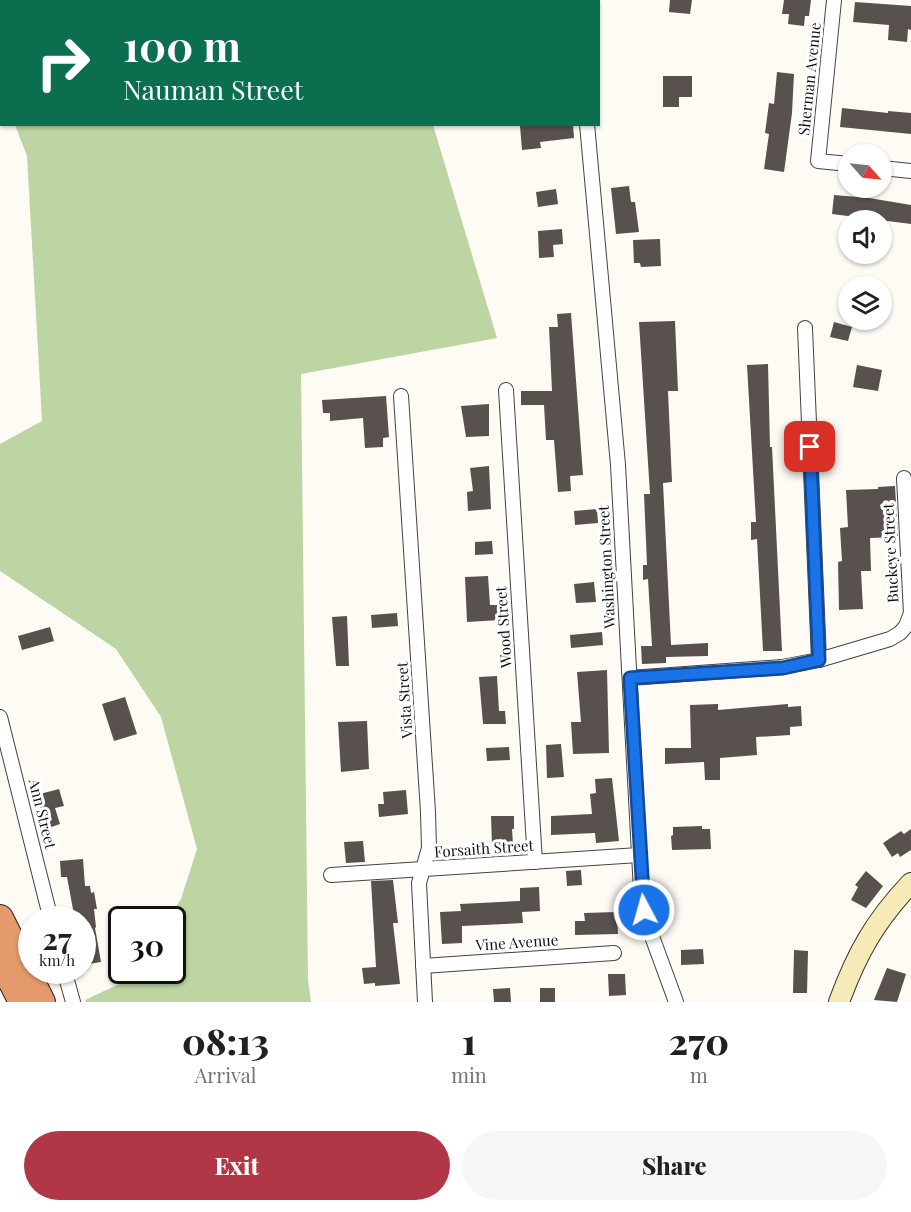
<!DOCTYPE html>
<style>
body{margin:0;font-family:"Playfair Display",serif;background:#f6f6f6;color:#202124;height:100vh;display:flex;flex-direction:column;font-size:22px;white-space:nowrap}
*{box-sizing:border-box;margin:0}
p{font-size:20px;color:#757577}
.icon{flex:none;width:33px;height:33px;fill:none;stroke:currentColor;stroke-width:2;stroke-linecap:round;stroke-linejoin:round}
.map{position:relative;height:1002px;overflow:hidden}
.sheet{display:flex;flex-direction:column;background:#fff;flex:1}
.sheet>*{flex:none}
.top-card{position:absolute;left:0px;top:0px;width:600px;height:126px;box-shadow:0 2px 4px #0004;background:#0b6e4f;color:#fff;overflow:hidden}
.needle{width:39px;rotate:117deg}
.controls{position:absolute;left:838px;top:144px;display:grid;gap:12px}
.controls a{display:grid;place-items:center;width:54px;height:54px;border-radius:50%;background:#fff;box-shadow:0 2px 4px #0004;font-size:30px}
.speed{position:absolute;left:18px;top:906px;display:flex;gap:12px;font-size:30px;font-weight:700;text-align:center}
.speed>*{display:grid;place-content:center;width:78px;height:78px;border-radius:50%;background:#fff;box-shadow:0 2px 4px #0004;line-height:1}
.speed small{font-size:15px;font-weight:400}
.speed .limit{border:3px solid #111;border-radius:9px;background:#fff;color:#111}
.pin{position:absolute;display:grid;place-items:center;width:51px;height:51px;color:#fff;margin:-26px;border-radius:12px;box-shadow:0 3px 9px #0006}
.me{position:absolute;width:66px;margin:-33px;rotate:354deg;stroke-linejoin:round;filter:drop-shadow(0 0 4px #0008)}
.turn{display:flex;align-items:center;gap:21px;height:126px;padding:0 24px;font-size:27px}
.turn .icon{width:78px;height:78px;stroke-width:2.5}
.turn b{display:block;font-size:42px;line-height:51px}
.eta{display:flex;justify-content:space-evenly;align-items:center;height:102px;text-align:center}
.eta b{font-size:36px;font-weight:800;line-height:42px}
.cta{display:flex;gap:12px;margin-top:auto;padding:12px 24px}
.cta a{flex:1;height:69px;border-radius:36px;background:#b23746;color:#fff;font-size:24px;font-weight:800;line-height:69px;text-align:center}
.cta a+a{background:#f6f6f6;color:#202124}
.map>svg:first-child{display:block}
.forest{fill:#bdd5a2}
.building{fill:#58514e}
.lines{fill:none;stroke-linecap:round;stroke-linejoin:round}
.street-casing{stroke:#434343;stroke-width:16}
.secondary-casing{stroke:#323232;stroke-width:22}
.highway-casing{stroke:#212121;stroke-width:28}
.street{stroke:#fff;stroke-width:14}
.secondary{stroke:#f6eab7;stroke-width:20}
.highway{stroke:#e49a6c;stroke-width:26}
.route-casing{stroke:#114b97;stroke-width:15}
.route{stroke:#1a73e8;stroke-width:10}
.labels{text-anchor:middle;stroke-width:6;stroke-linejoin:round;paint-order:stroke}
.street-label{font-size:15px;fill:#101010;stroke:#fff}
</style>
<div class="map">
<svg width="911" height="1002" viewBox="0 0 911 1002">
<rect width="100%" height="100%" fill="#fefbf5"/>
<g class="forest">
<polygon points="0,0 396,0 396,1 2,2 1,88"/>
<polygon points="15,125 433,125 497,338 301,374 308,980 311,1002 86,1002 85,1000 132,978 137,971 172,970 172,920 168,919 181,899 197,849 161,717 116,649 0,571 0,444 42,421 27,156"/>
</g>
<g class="building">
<polygon points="670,0 692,0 690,14 669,12"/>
<polygon points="784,0 811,0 809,16 805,16 804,26 788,24 789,14 782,14"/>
<polygon points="855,2 911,6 911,30 908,29 907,42 888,40 889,25 853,22"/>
<polygon points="777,72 794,74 792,113 784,172 764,169 769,134 765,133 769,103 774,104"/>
<polygon points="663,76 692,76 692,97 679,97 679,107 663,107"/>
<polygon points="842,108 888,113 888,111 911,113 911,134 840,127"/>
<polygon points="530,124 573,124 574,138 540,142 541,148 522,150 520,126"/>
<polygon points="629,186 631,202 635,202 639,232 616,234 611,188"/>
<polygon points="556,189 558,204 538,207 536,192"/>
<polygon points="834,195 869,198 911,205 911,224 832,214"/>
<polygon points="562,229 563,244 553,245 554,257 539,258 538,231"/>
<polygon points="660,239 661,266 641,267 640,263 634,263 633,240"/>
<polygon points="571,313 583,475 570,476 571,491 558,492 554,440 546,440 544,405 521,405 521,391 552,391 549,327 558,327 557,314"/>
<polygon points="675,321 678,391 668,391 672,482 663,483 671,645 708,643 708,656 666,657 666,663 642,664 641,646 652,646 648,579 643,580 643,565 647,565 644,494 650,494 639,322"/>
<polygon points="834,322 852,327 848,341 830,337"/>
<polygon points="768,364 770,447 772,447 782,651 763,651 757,539 751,540 751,522 756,522 747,365"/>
<polygon points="857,365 882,370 878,391 853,387"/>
<polygon points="386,396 389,437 383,438 383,447 365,448 363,418 330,421 330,413 323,413 322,400"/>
<polygon points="489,404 489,436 466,437 461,406"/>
<polygon points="489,466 491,509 468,511 467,492 473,491 470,468"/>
<polygon points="895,486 898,537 870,538 871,571 861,571 863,609 839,610 838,562 842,561 840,528 848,527 846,490 878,489 878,487"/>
<polygon points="597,509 598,523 575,525 574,511"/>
<polygon points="492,541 493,554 475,555 475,542"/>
<polygon points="488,576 490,605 499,605 500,620 467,622 465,577"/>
<polygon points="594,582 596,602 576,603 574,584"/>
<polygon points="397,613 398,626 372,628 371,615"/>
<polygon points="347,616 349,666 336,666 332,617"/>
<polygon points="50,627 54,641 22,650 18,636"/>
<polygon points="602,632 603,645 571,648 570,635"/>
<polygon points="607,670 609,753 573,754 571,722 581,722 577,672"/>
<polygon points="497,676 499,711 505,711 506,724 483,724 479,677"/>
<polygon points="125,697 137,734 114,741 102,704"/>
<polygon points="718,704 718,710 788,704 788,707 801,706 802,726 790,727 790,735 756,737 757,755 720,758 720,780 705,780 704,762 665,764 665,748 691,748 690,705"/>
<polygon points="367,721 369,769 341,772 338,722"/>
<polygon points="561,744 564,777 547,778 546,745"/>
<polygon points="509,747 510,760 487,761 486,748"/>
<polygon points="612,778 619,841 596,843 595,833 551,835 551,816 592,814 590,794 596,793 595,779"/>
<polygon points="59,789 64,806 55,808 60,824 43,830 36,795"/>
<polygon points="406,790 408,814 379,817 378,804 384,804 383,792"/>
<polygon points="491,816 514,816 514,829 512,829 513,844 492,846"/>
<polygon points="702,826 702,829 710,829 711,849 672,850 671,836 673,835 673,827"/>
<polygon points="911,829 911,850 900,857 898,853 892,857 883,843 901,831 904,834"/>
<polygon points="363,841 365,862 346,863 344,842"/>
<polygon points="83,859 85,886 90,886 91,893 94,892 97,909 94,909 96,927 95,928 101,962 82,965 82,920 75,920 67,877 61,877 60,861"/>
<polygon points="581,870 582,885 567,886 566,871"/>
<polygon points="866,871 883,886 866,908 851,900 858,887 855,885"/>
<polygon points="393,880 398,923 393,923 400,984 375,986 375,983 364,984 362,968 376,967 371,881"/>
<polygon points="539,887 540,911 522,912 523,923 462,926 462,943 442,944 440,912 461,911 460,904 520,901 520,888"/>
<polygon points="617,912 618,934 575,935 575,921 585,921 584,913"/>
<polygon points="703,949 704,964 681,965 681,950"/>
<polygon points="794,950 808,951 807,993 793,993"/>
<polygon points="887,968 906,974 897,1002 874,1000"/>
<polygon points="608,974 625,974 626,995 609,996"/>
<polygon points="510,988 511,1002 494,1002 493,989"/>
<rect x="540" y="988" width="15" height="14"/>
</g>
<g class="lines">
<g class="street-casing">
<g id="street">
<polyline points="576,0 576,2"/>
<polyline points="834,0 818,161 849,164"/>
<polyline points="587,124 618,465 641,891 650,931 676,1002"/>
<polyline points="882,168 911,171"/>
<polyline points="805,328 819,660"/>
<polyline points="506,390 535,862"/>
<polyline points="401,396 428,812 429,848 419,883 425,1002"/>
<polyline points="630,678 782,667 819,660 890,639 900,633 906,626 911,613 904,478"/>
<polyline points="0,717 51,920"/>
<polyline points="331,875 639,855"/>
<polyline points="423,966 614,953"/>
<polyline points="64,970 73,1002"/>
</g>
</g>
<g class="secondary-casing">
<path id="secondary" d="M839,1002C857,953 875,921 911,883"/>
</g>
<g class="highway-casing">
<g id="highway">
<polyline points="0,918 42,1002"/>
<polyline points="0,959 22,1002"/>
</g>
</g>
<use href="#street" class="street"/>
<use href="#secondary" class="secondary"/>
<use href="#highway" class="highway"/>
</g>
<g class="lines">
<g class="route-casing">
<polyline id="route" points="644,910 630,678 783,668 819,660 810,447"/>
</g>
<use href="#route" class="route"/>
</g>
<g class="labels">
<g class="street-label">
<text transform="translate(810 79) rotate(-84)" y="5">Sherman Avenue</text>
<text transform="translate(891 553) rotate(-93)" y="5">Buckeye Street</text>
<text transform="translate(607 567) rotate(-93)" y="5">Washington Street</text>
<text transform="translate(504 627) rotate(-94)" y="5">Wood Street</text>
<text transform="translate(405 700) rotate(-94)" y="5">Vista Street</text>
<text transform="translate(42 814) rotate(76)" y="5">Ann Street</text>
<text transform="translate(484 849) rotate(-4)" y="5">Forsaith Street</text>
<text transform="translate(517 943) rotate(-4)" y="5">Vine Avenue</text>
</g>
</g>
</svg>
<div class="controls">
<a><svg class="needle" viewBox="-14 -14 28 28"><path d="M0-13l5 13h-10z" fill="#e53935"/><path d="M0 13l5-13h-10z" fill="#757577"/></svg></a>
<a><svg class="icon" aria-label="sound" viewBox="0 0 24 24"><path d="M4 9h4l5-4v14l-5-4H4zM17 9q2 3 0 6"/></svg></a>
<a><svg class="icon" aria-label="layers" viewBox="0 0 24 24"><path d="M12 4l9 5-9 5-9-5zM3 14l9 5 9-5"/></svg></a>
</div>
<div class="speed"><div>27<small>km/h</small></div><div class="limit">30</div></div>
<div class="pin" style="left:810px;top:447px;background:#d93025"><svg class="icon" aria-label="arrive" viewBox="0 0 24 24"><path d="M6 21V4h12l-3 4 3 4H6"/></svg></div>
<svg class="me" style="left:644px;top:910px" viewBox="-20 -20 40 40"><circle r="17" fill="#1a73e8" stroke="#fff" stroke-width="3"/><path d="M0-11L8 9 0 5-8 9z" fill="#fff"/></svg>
<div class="top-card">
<div class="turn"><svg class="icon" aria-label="right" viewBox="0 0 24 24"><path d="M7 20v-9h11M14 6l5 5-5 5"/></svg><div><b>100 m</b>Nauman Street</div></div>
</div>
</div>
<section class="sheet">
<div class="eta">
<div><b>08:13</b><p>Arrival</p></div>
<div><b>1</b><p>min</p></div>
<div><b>270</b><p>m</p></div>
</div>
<div class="cta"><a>Exit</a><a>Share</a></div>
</section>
